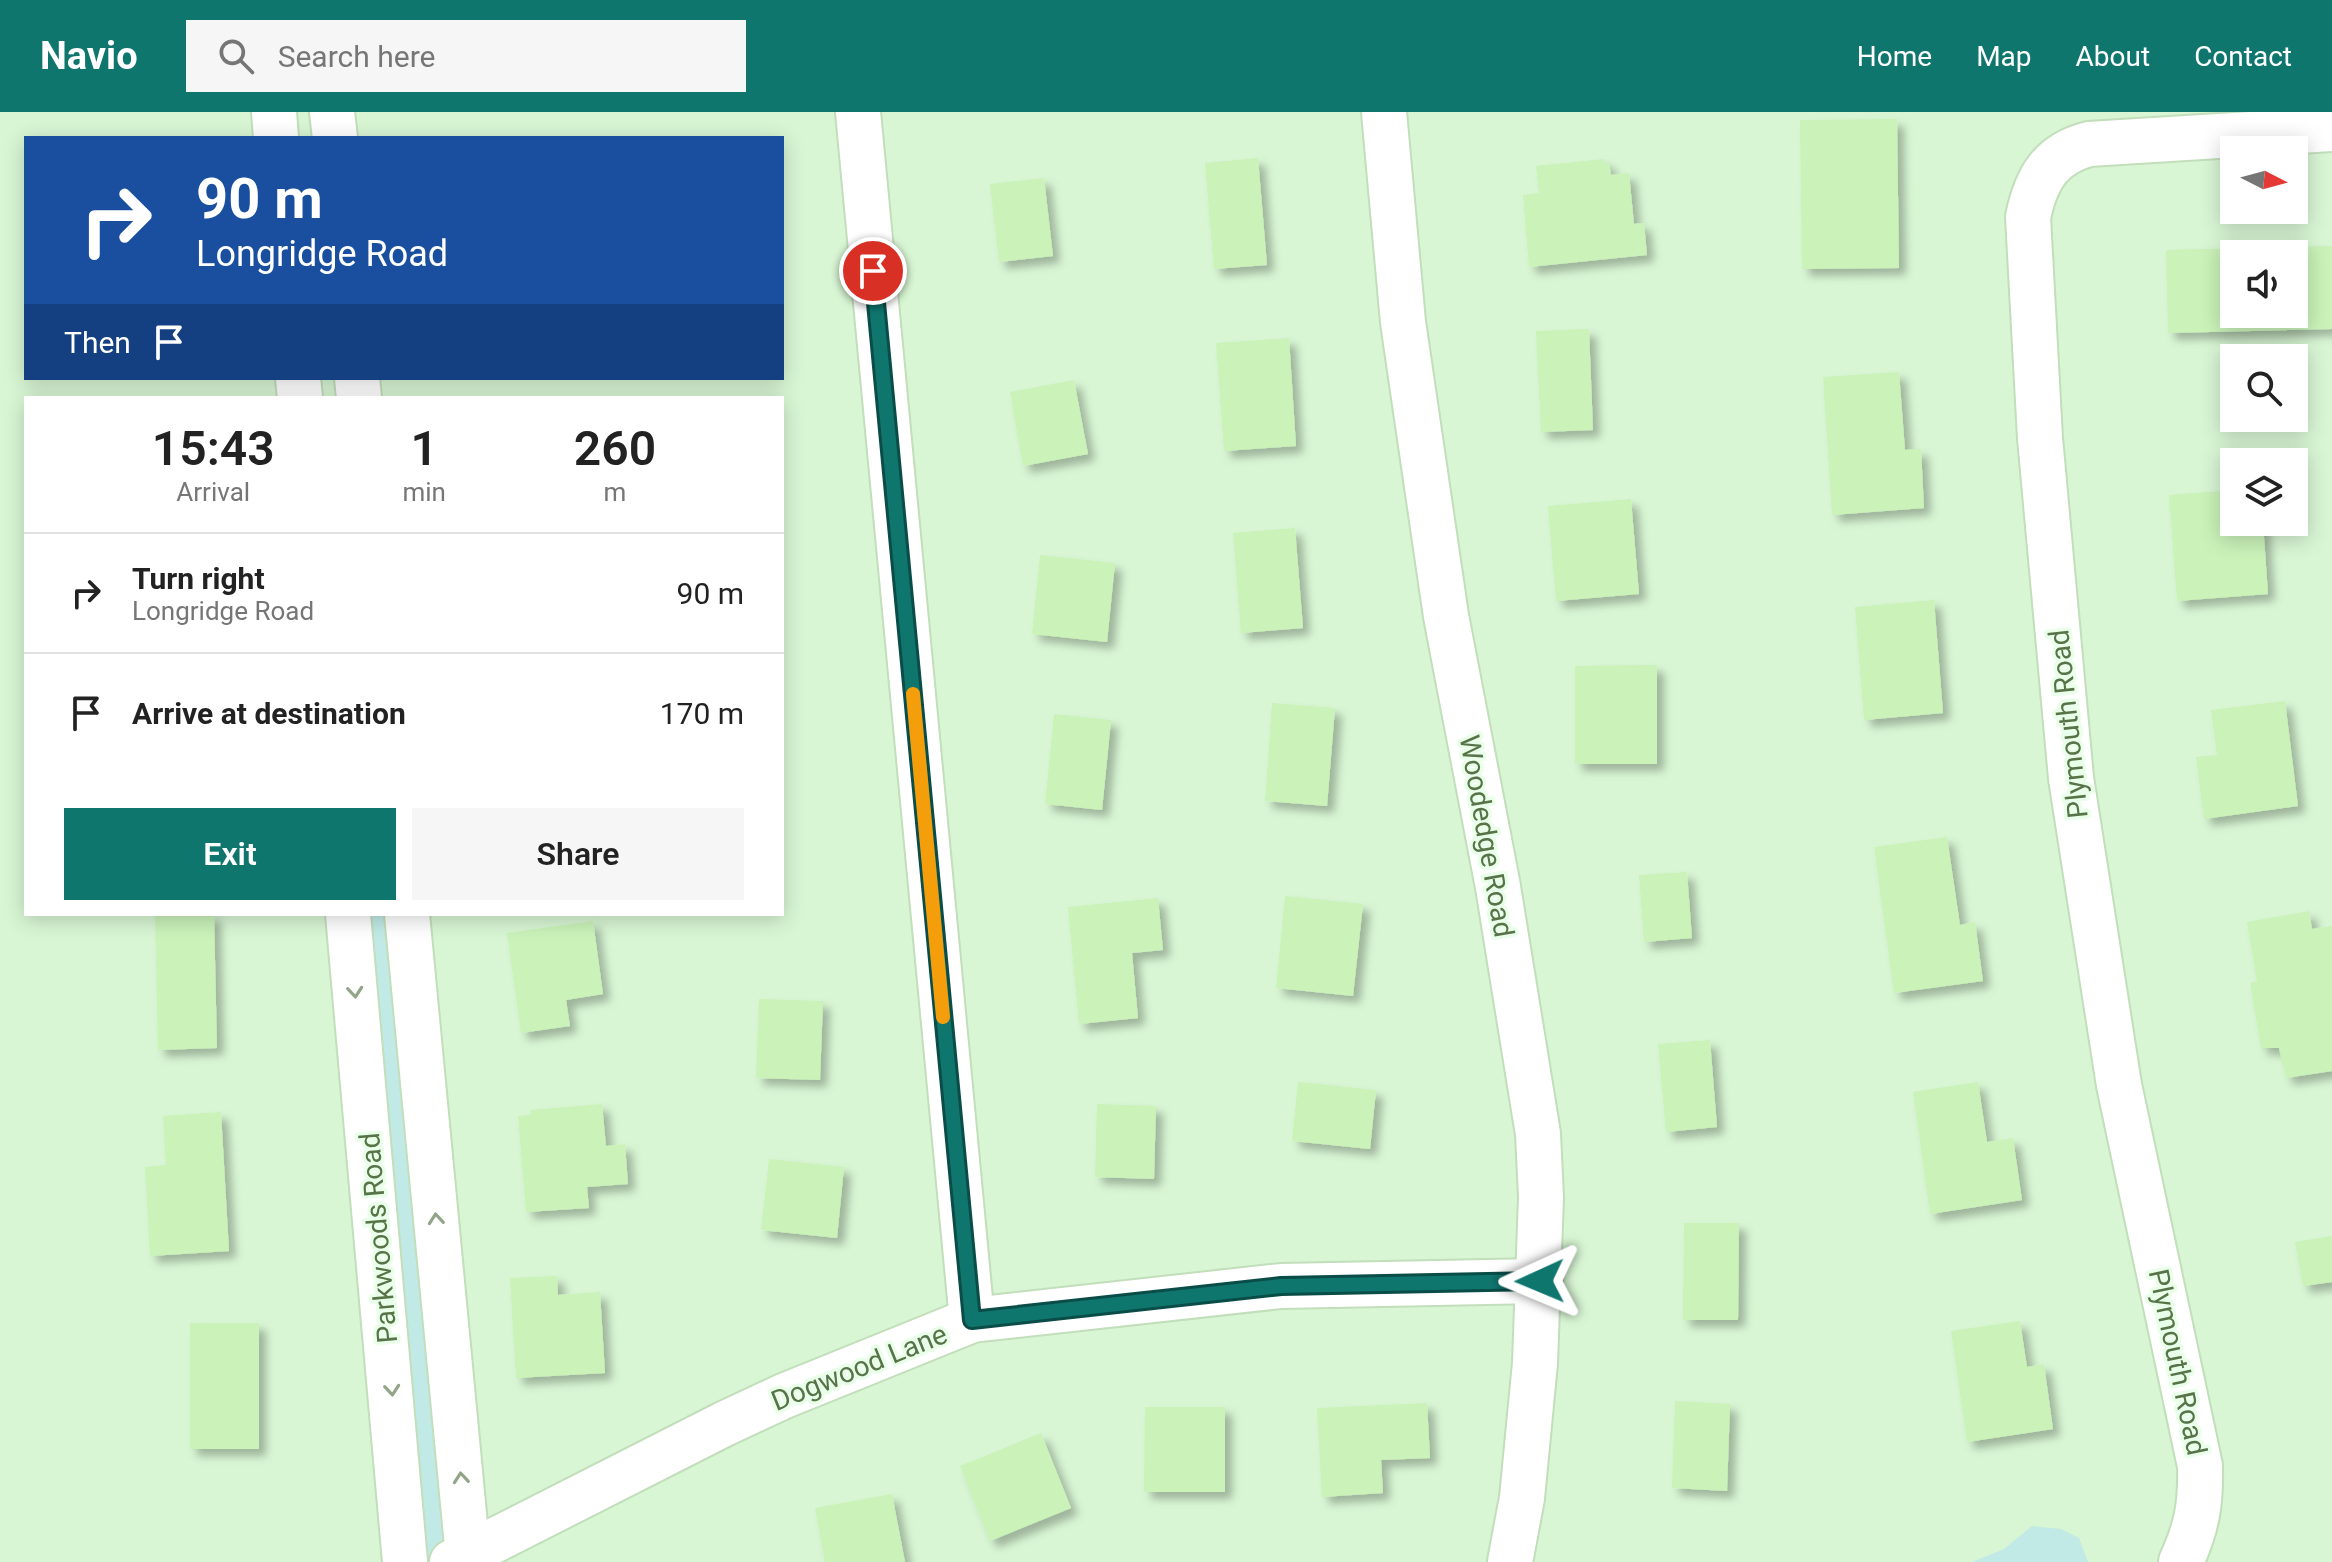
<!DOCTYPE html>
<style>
body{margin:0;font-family:Roboto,sans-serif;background:#f6f6f6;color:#222;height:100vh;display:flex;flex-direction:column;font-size:30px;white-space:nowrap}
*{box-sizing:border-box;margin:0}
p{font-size:26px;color:#767676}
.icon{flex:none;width:44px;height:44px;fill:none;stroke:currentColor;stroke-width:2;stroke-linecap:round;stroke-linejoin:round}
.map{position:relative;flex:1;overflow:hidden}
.details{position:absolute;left:24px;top:284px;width:760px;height:520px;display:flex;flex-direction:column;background:#fff;border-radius:0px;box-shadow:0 4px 20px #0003}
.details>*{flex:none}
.banner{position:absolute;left:24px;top:24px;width:760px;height:244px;border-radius:0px;box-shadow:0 4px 20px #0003;background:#1a4fa0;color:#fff;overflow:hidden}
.needle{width:52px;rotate:96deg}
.tools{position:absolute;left:2220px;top:24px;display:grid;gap:16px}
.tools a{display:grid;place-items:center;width:88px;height:88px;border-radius:0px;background:#fff;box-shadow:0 4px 20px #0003;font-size:40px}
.pin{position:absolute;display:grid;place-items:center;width:68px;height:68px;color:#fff;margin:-34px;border:4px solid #fff;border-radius:50%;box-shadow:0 2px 8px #0007}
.me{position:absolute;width:88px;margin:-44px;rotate:269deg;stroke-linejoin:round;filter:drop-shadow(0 0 6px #0008)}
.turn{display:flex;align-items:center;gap:28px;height:168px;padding:0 40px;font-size:36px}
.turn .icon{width:104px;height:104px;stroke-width:2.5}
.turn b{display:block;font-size:56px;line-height:68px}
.then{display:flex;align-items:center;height:76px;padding:0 40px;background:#0003;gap:16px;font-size:30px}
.eta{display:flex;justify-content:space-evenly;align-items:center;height:136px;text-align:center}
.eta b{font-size:48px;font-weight:600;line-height:56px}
.cta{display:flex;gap:16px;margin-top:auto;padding:16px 40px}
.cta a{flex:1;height:92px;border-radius:0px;background:#0f766e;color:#fff;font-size:32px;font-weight:600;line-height:92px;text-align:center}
.cta a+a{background:#f6f6f6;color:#222}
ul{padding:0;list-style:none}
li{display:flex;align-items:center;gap:24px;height:120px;padding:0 40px;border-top:2px solid #e0e0e0}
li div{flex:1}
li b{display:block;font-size:30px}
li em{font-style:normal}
header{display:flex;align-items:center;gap:48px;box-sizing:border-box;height:112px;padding:0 40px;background:#0f766e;color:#fff}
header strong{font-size:38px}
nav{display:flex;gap:44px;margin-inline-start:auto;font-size:28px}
.search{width:560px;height:72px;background:#f6f6f6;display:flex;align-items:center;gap:20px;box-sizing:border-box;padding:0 28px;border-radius:0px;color:#767676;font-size:30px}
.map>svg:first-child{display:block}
.residential{fill:#d8f6d4;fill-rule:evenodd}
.green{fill:#c1eae6}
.building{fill:#caf2b9;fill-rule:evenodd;filter:url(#shadow)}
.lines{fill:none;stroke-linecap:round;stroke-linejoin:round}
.street-casing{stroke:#c2debb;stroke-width:48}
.street{stroke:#fff;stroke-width:44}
.oneway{stroke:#92a588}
.route-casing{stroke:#0a4d48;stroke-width:20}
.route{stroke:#0f766e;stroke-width:14}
.slow{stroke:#f59e0b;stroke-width:14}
.labels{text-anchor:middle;stroke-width:7;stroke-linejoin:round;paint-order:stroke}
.street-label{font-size:28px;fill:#577448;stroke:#eaffe9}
</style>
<header>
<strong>Navio</strong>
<div class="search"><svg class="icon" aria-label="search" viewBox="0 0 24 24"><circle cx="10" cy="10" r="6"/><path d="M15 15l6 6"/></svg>Search here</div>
<nav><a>Home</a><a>Map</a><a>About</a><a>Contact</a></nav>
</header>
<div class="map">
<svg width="2332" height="1450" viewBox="0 0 2332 1450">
<defs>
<filter id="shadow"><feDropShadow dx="7" dy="7" stdDeviation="4" flood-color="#0004"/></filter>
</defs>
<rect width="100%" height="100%" fill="#e4fce2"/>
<path class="residential" d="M0,0H2332V1450H0ZM26,26H782V266H26ZM2234,38H2294V98H2234ZM2234,142H2294V202H2234ZM2234,246H2294V306H2234ZM26,286H782V802H26ZM2234,350H2294V410H2234Z"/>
<g class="green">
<polygon points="346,802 407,802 452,1450 405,1450"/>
<polygon points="2032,1414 2061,1417 2079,1426 2088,1450 1972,1450 2004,1437"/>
</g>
<g class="building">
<polygon points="1897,7 1899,156 1802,157 1800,8"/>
<polygon points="1258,46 1267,153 1214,157 1205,51"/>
<polygon points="1604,47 1604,52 1609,51 1611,63 1629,61 1634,112 1644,111 1647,143 1529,155 1523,83 1539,81 1536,54"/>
<polygon points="1044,66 1053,144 999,150 990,72"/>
<path d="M2332,134V217L2168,221L2166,138ZM2234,142H2294V202H2234Z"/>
<polygon points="1589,217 1593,318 1541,320 1536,219"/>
<polygon points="1289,226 1296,334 1224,339 1216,231"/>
<polygon points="1899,260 1905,338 1921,337 1924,396 1832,403 1823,265"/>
<polygon points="1074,268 1088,342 1023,354 1010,280"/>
<polygon points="2234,378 2234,410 2263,410 2268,482 2177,489 2169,383"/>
<polygon points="1631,387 1639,482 1556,489 1548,394"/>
<polygon points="1295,416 1303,516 1241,521 1233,421"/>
<polygon points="1040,443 1115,451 1107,530 1032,522"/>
<polygon points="1934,488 1943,601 1864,608 1855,495"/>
<polygon points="1657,553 1657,652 1575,652 1575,554"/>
<polygon points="2285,589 2298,694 2204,707 2196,645 2217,643 2211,598"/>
<polygon points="1272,591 1335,596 1327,694 1265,689"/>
<polygon points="1054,602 1111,608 1102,698 1045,692"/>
<polygon points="1947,725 1960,813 1975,810 1983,869 1894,881 1874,735"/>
<polygon points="1687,760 1692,826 1644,830 1639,763"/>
<polygon points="1285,784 1363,792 1353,884 1276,876"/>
<polygon points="1158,786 1163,838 1132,841 1138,906 1079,912 1068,795"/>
<polygon points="2309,799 2312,817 2332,814 2332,959 2286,966 2279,936 2261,936 2250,871 2257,869 2247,810"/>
<polygon points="155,802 214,802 217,936 158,938"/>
<polygon points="593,809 603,882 566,888 570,914 521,921 507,821"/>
<polygon points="759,887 823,889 820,968 756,966"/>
<polygon points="1710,928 1717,1015 1666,1020 1658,932"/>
<polygon points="1298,970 1376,978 1370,1037 1292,1029"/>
<polygon points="1978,970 1987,1030 2013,1026 2022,1088 1930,1102 1913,980"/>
<polygon points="602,992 606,1034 625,1032 628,1072 587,1075 589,1096 526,1100 518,1004 530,1003 530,998"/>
<polygon points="1097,992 1156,994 1154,1067 1095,1065"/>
<polygon points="221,1000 229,1139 150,1144 145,1055 166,1053 163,1004"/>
<polygon points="769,1047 844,1055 837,1126 761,1118"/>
<polygon points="1684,1111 1739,1111 1738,1208 1683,1208"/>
<polygon points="2332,1124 2332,1170 2303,1174 2295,1130"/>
<polygon points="557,1164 558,1183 600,1180 605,1261 516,1266 510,1166"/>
<polygon points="2020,1209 2027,1255 2044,1252 2053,1317 1967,1330 1951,1219"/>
<rect x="190" y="1211" width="69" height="126"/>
<polygon points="1675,1289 1730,1292 1727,1379 1672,1376"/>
<polygon points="1427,1291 1430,1346 1381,1348 1383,1381 1322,1385 1317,1296"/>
<polygon points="1145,1295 1225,1295 1225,1380 1144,1380"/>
<polygon points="1041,1321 1071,1396 990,1429 960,1354"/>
<polygon points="892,1382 905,1450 825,1450 815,1396"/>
</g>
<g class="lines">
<g class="street-casing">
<g id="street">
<polyline points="274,0 276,26"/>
<polyline points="332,0 335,26"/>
<polyline points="858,0 972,1208"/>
<polyline points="1384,0 1403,210 1446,504 1498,775 1538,1022 1541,1085 1535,1251 1522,1386 1510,1450"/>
<polyline points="298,266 300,286"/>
<polyline points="357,266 359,286"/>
<polyline points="348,802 405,1450"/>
<polyline points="407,802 468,1444"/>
<polyline points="452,1450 724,1312 784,1284 972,1208 1281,1174 1540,1169"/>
<path d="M2181,1450C2197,1415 2201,1392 2200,1354L2119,973L2071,666L2040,326L2028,105C2036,67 2050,42 2089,32L2332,17"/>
</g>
</g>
<use href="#street" class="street"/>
</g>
<defs><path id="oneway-chevron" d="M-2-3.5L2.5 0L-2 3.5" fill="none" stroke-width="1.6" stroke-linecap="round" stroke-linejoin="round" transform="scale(2)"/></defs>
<g class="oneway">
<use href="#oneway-chevron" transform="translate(355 880) rotate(85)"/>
<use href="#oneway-chevron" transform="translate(436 1107) rotate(-95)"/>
<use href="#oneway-chevron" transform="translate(392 1278) rotate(85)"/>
<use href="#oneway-chevron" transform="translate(461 1366) rotate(-95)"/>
</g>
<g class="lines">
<g class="route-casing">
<polyline id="route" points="873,159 972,1208 1281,1174 1540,1169"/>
</g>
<use href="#route" class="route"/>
<polyline class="slow" points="913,582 943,905"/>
</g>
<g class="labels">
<g class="street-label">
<text transform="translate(2068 612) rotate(-96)" y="10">Plymouth Road</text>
<text transform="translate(1487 724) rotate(80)" y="10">Woodedge Road</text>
<text transform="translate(378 1126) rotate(-95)" y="10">Parkwoods Road</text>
<text transform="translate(2178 1250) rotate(78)" y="10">Plymouth Road</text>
<text transform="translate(859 1255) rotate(-22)" y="10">Dogwood Lane</text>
</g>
</g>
</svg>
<div class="tools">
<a><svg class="needle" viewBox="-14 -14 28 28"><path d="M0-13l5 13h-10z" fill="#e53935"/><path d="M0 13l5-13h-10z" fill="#767676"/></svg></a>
<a><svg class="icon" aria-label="sound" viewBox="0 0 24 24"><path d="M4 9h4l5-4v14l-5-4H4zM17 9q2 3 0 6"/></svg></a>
<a><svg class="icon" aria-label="search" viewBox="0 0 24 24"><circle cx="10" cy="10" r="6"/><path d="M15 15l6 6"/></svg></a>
<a><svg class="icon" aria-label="layers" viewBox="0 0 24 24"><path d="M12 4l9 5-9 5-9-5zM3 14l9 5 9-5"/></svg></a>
</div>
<div class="pin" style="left:873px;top:159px;background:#d93025"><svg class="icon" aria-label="arrive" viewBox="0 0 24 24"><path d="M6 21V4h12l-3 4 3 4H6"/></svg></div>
<svg class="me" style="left:1540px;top:1169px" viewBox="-20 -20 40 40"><path d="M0-17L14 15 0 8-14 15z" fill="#0f766e" stroke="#fff" stroke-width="4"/></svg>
<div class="banner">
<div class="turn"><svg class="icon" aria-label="right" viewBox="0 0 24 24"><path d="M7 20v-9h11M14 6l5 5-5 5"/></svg><div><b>90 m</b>Longridge Road</div></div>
<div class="then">Then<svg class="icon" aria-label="arrive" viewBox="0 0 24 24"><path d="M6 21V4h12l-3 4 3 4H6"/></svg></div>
</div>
<section class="details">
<div class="eta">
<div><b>15:43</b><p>Arrival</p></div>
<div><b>1</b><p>min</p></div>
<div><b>260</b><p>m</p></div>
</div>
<ul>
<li><svg class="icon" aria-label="right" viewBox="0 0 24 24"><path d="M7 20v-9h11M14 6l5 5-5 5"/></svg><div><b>Turn right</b><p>Longridge Road</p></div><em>90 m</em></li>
<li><svg class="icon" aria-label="arrive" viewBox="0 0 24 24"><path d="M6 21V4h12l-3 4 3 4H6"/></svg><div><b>Arrive at destination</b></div><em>170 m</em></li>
</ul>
<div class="cta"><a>Exit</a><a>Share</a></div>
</section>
</div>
